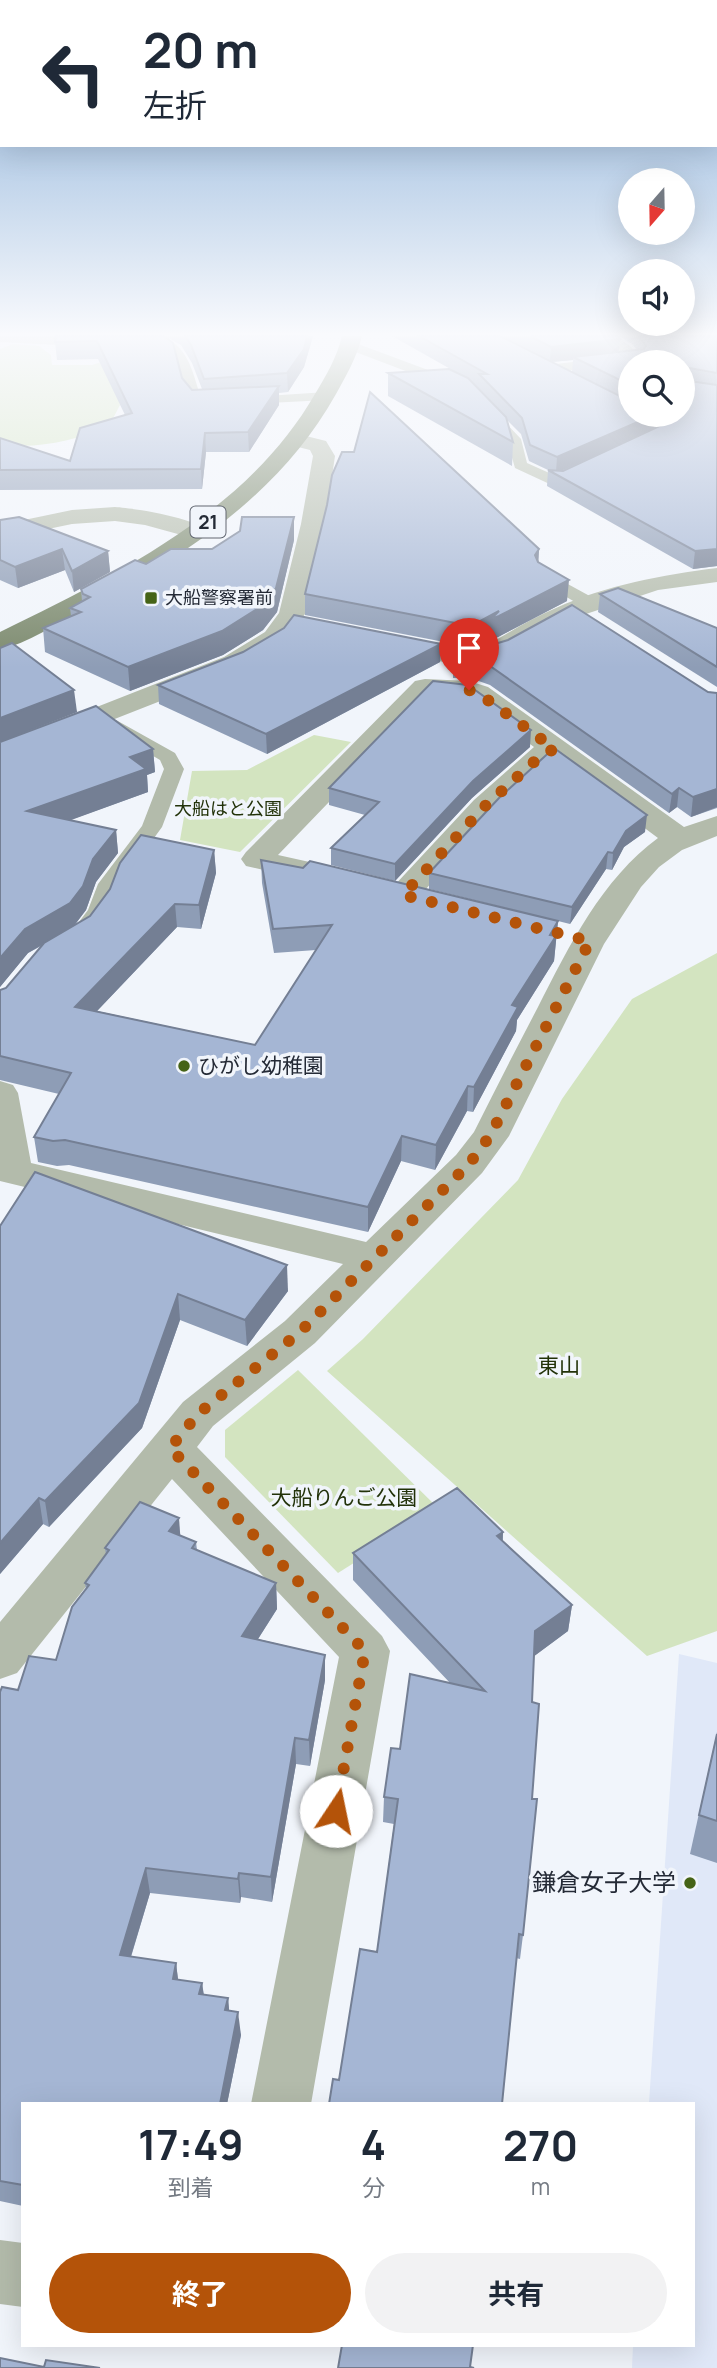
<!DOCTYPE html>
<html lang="ja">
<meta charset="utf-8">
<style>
body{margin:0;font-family:Manrope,"Noto Sans JP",sans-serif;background:#f2f2f3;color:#1f2937;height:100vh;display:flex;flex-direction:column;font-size:26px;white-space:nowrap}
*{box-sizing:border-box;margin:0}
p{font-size:23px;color:#747a83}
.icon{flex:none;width:38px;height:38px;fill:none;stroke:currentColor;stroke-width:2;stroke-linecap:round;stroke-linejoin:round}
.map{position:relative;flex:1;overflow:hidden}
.sheet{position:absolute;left:21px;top:2102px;width:674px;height:245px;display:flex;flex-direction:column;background:#fff;border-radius:0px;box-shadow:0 7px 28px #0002}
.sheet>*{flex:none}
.banner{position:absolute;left:0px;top:0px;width:718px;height:147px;box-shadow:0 7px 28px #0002;background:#fff;color:#1f2937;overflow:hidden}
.needle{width:46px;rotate:200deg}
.fabs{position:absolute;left:618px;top:168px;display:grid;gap:14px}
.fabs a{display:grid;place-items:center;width:77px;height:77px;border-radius:50%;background:#fff;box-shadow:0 7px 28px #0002;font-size:35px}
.pin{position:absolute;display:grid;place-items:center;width:60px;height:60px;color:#fff;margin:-72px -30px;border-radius:50% 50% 50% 0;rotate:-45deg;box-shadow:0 0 7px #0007}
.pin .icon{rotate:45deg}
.me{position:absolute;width:77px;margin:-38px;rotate:11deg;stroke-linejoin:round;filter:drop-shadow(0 0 5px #0008)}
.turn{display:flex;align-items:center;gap:24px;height:147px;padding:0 28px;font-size:32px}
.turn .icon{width:91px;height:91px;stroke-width:2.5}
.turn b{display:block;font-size:49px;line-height:60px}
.eta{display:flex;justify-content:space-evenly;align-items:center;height:119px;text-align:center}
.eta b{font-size:42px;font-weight:700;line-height:49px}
.action{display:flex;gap:14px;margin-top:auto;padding:14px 28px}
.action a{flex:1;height:80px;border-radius:42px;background:#b45309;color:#fff;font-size:28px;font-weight:700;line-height:80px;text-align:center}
.action a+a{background:#f2f2f3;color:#1f2937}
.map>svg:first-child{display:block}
.built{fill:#e0e8f8}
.green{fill:#d3e4c0}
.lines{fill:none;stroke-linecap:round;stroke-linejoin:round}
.lane{fill:#b3bbab;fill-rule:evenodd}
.street{fill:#b3bbab;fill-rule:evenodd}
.primary{fill:#7c8a6e;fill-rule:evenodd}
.wall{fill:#8e9db6;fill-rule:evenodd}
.shaded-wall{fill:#747f94}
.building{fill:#a5b6d4;stroke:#747f94;stroke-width:2}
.route{stroke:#b45309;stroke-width:12;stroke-dasharray:0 21.6}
.poi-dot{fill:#456316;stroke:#f1f5fb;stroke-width:2.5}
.labels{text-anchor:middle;stroke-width:7;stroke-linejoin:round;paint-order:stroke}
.far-poi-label{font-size:18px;fill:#242a36;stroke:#f1f5fb;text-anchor:start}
.far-park-label{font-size:18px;fill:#223209;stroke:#f1f5fb}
.shield{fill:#f1f5fb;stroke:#626771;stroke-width:2}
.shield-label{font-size:19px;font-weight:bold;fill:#242a36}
.poi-label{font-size:21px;fill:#242a36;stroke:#f1f5fb;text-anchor:start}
.park-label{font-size:21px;fill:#223209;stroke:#f1f5fb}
.near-poi-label{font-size:24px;fill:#242a36;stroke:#f1f5fb;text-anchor:end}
</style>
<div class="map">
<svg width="717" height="2368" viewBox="0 0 717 2368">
<rect width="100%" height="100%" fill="#f1f5fb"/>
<polygon class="built" points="679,1654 717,1663 717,2368 632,2368 633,2345 693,2345 693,2104 649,2103"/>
<g class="green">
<path d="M13,344L39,346L51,355L52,365H92L118,357L117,391L120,405L108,428C73,440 37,450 0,444V349Z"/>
<polygon points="314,735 351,742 240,852 180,840 192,771 247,770"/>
<polygon points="717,953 717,1631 647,1656 327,1371 363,1339 518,1180 562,1099 632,999"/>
<polygon points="298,1370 439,1509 338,1573 225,1457 225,1430"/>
</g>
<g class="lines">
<g class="lane">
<polygon points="0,336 111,336 79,346 0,342"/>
<path d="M149,336C185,336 191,366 200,395L204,400L327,392L334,396L327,400L195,407L186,396L176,360Z"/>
<path d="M602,336C619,336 634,345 642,362H630V365L626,357Z"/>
<polygon points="350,341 455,380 457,383 455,386 445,386 345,348 343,345"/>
<polygon points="607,358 612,359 612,365 547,373 540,369 547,365"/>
<polygon points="486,406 491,407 521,439 527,463 556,476 579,466 587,471 556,487 515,468 507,440 479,410"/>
<polygon points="633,415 651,415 679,430 655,443 645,443 643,440 660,430"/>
<polygon points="544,571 597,600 600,604 591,609 585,608 538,580 536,576 538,572"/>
<polygon points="116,720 175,753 184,769 162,827 120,885 110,911 95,931 79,931 76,926 88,910 98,884 142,826 164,769 160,760 109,730 106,726"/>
</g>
<g class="street">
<polygon points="298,434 326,441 335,456 325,524 305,614 283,644 242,669 0,764 0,745 224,657 265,632 279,613 301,524 313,456 310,450 290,445 287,440 290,435"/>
<path d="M115,507C133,508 198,518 208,532L204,537L196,539L145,525L115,521L72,524L0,539V525L72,510Z"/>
<path d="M717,568V582L658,590L574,618L497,661C461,670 424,657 388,651L379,649L375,643L379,637L388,635L473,650L480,649C505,635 530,619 556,608C607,585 662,575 717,568Z"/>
<path d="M425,679L469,681L488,687L684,827L717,816V836L682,850L659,867L641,887L604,944L509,1136L482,1173L315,1343L213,1426L197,1447L382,1636L390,1651L311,2104H251L339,1657L172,1479L17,1673L0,1679V1622L183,1402L285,1321L343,1264L0,1181V1081L13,1085L18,1093L31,1163L366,1242L456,1155L474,1132C495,1090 516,1049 538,1007C569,946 602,879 658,838L553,760L496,812L414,902L403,905L392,902L387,895L392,888L474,800L534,747L468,699L432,695L278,855L323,865L328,872L323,879L312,881L246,866L241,859L246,852L415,681Z"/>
<polygon points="0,2240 23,2243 23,2307 0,2304"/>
</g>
<path class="primary" d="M342,336H362C357,357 346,376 336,394C279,496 182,558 81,611C56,624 28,643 0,650V632C118,574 247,512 315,394C326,376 337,357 342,336Z"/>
</g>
<g class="wall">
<polygon points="164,336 182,378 192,390 202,389 192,363 181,345 165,336 313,336 304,367 288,392 279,393 279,405 249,452 206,452 202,489 0,490 0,438 70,461 125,415 98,359 57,360 55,342"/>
<path d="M392,336H717V566L693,569L547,486L548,470L529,461L521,434L506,419L513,442L512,466L388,396V373L454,371ZM617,336L621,337L632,344L637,350L619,352ZM573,360L572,372L552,362ZM630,362H682V415H656L669,422L654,429L656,415H630ZM605,452L563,471H562Z"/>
<polygon points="0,520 108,551 110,572 74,592 65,570 18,588 0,580"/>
<polygon points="294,540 277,612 263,630 223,655 130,691 45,652 43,628 71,616 70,608 82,601 81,589 146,564 212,549"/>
<polygon points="539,549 538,562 567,601 498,637 490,640 490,636 470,647 305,615 305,594"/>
<polygon points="600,594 717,628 717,687 598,612"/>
<polygon points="441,644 440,662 267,754 159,704 158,685"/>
<polygon points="0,648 77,712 23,733 153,749 155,772 147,775 148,792 70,820 116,830 118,853 96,882 86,910 74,926 214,850 216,873 201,929 177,927 97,1011 255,1045 316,950 274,953 262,883 261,860 558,921 554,961 517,1020 516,1031 473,1112 467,1111 435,1170 401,1161 368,1232 69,1165 57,1166 38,1162 34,1137 59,1094 0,1080 0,990 6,988 43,945 28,953 0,987"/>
<polygon points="464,649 717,693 717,808 691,817 677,807 669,813 490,685 470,678 453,678 453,659"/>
<polygon points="530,747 472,798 395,881 331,865 331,848 365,815 329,805 329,788"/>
<polygon points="645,832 624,847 612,870 606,869 570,924 429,889 429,873"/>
<polygon points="0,1226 288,1291 247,1346 180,1320 142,1428 49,1527 43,1524 0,1574"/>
<polygon points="503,1532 503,1541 572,1605 568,1631 534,1656 532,1702 532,1799 523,1935 520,1959 516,1958 339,2080 377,1952 394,1824 383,1822 384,1797 400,1749 451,1684 353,1580 353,1553"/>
<polygon points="180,1535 196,1542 197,1550 276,1583 277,1609 258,1639 325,1655 325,1680 310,1766 296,1764 272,1902 241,1897 240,1903 150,1893 131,1957 176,1963 178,1980 202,1983 204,1995 228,1998 229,2010 241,2035 227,2104 23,2104 23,2206 0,2201 0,1692 18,1690 56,1660 86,1589 85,1583 106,1555 105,1548"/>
<polygon points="717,1732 717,1863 690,1854"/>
</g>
<g class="shaded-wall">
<polygon points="307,336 313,336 304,367 288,392 287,373"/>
<polygon points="620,339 619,354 573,357 573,360 550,362 551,347"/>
<polygon points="279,386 279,405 249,452 248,432"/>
<polygon points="654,415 656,415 654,430 556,473 557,457"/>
<polygon points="205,433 206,452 202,489 201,469"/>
<polygon points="294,517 294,540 277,612 263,630 223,655 130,691 128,667"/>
<polygon points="62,549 65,570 18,588 15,567"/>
<polygon points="539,549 538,569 535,555"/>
<polygon points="717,549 717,566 693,569 695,551"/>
<polygon points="108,551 110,572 74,592 72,571"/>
<polygon points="569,580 567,601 498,637 490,640 490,636 470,647 471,626 499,611"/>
<polygon points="441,644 440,662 267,754 266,734"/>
<polygon points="74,690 77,712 0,742 0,718"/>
<polygon points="531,730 530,747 472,798 395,881 395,864 473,781"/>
<polygon points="153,749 155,772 147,775 148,792 30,835 27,811 130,757"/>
<polygon points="679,788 677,807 669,813 672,794"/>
<polygon points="717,789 717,807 691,817 693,797"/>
<polygon points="647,815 645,832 624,847 612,870 613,853 626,831"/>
<polygon points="116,830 118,853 96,882 86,910 73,927 28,953 0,987 0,958 25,929 93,859"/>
<polygon points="214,850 216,873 201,929 199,905"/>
<polygon points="608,852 606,869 570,924 572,907"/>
<polygon points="175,904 177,927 78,1031 75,1007"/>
<polygon points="558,921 554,961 517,1020 516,1031 473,1112 474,1087 512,1005 550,935"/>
<polygon points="468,1086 467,1111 435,1170 436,1145"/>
<polygon points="402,1136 401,1161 368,1232 368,1207"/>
<polygon points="287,1265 288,1291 247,1346 245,1320"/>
<polygon points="178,1294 180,1320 142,1428 49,1527 45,1501"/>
<polygon points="39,1498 43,1524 0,1574 0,1543"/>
<polygon points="179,1518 181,1545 169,1531"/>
<polygon points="503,1532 501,1558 497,1536"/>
<polygon points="276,1583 277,1609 244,1661 242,1636"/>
<polygon points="572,1605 568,1631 533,1657 535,1631"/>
<polygon points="325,1655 325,1680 310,1766 309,1740"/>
<polygon points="295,1738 296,1764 272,1902 271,1877"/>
<polygon points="146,1868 150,1893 124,1979 120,1955"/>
<polygon points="239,1873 241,1897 240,1903 238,1879"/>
<polygon points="176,1963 179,1987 173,1979"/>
<polygon points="202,1983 205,2006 199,1994"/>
<polygon points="228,1998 230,2021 225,2010"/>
<polygon points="238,2012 241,2035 227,2104 220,2104"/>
</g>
<g class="building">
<polygon points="56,336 164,336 173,343 182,378 192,390 279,386 248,432 205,433 201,469 0,470 0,438 70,461 80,428 132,413 97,341 55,342"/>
<polygon points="185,336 307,336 304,349 287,373 204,379 191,345"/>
<polygon points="419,336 500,336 630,401 630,415 654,415 557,457 530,445 522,418 479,374 487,374"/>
<polygon points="530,336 617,336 620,339 551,347"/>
<polygon points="639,336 717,336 717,373 684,367 682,368 682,362 630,362 630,385 573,357 644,349 646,346"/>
<polygon points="449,369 468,378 506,417 513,442 388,373"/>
<polygon points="682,376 683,380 717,385 717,549 695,551 548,470 563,471 683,415"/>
<polygon points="370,392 539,549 535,555 538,562 569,580 499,616 491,619 499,611 471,626 305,594 327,505 332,475 342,452 354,452"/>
<polygon points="19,517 108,551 72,571 62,549 15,567 0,560 0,520"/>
<polygon points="242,517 294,517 276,588 262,606 222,631 128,667 43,628 81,612 70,608 90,597 83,594 81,589 135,560 146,564 171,549 212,549 240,531"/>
<polygon points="618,588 717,628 717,667 600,594"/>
<polygon points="572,605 708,692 717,693 717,789 693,797 679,788 672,794 490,666 471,660 453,659 464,649 475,650 508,640"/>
<polygon points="294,615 441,644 266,734 158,685 243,652 284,628"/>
<polygon points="12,643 74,690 0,718 0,648"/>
<polygon points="433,681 468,685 531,730 473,781 395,864 331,848 379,802 329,788"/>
<polygon points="96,706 153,749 130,757 146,769 27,811 116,830 93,859 83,886 70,903 25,929 0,958 0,742"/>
<polygon points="554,748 647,815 626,831 613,853 608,852 572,907 429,873 499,798"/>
<polygon points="141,835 214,850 199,905 175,904 75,1007 255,1045 332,925 273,929 261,860 303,868 310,861 558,921 550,935 556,936 512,1005 518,1007 474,1087 468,1086 436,1145 402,1136 368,1207 65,1140 53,1141 34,1137 71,1073 0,1056 0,990 6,988 44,943 90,916 110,889 120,863"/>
<polygon points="35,1172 287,1265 245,1320 178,1294 139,1403 45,1501 39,1498 0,1543 0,1226"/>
<polygon points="457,1488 503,1532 497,1536 572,1605 535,1631 532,1702 539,1704 532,1799 537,1799 523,1935 519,1934 502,2104 329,2104 333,2079 339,2080 360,1949 377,1952 398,1799 384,1797 391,1748 400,1749 410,1674 485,1691 353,1553"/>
<polygon points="140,1502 179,1518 169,1531 196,1542 192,1548 276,1583 242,1636 325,1655 309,1740 295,1738 271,1877 239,1873 238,1879 146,1868 120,1955 176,1963 173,1979 202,1983 199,1994 228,1998 225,2010 238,2012 220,2104 23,2104 23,2185 0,2181 0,1692 2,1687 18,1690 29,1656 56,1660 72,1607 89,1585 85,1583 109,1550 105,1548"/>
<polygon points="717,1734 717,1821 699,1815"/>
<polygon points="342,2345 473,2345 470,2367 474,2368 338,2368"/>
<polygon points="0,2358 44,2367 46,2360 100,2368 0,2368"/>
</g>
<linearGradient id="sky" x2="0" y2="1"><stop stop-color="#81aad6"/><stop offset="0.5" stop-color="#f9fafd"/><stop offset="1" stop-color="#f9fafd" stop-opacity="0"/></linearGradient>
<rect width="717" height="668" fill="url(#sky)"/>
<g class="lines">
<polyline class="route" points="336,1811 365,1651 170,1448 198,1414 300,1332 469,1164 490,1136 590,941 403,895 485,806 544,753 555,749 478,693 469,690"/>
</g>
<g class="poi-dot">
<rect x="144" y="591" width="14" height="14" rx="3.5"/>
<circle cx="184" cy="1066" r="7"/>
<circle cx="690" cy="1883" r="7"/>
</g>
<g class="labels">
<g class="far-poi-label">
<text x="165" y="604">大船警察署前</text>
</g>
<g class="far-park-label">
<text x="228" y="815">大船はと公園</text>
</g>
<rect class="shield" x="190.5" y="506.5" width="35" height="31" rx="5"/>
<g class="shield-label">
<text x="208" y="529">21</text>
</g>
<g class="poi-label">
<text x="198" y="1073">ひがし幼稚園</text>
</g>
<g class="park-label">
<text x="559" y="1373">東山</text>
<text x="344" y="1505">大船りんご公園</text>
</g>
<g class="near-poi-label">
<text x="676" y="1891">鎌倉女子大学</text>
</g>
</g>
</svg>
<div class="fabs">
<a><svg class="needle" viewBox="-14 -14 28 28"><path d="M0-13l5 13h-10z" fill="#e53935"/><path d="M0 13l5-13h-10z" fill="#747a83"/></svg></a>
<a><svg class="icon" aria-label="sound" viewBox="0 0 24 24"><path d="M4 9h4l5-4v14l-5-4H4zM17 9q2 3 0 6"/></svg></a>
<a><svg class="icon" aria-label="search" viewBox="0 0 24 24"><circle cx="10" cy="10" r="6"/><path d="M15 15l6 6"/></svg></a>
</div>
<div class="pin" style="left:469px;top:690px;background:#d93025"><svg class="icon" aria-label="arrive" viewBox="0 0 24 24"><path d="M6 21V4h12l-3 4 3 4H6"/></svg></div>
<svg class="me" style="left:336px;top:1811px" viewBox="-20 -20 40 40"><circle r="19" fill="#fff"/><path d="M0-13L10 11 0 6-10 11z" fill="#b45309"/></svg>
<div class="banner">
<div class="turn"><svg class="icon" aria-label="left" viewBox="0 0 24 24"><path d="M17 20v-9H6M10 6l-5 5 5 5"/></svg><div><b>20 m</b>左折</div></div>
</div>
<section class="sheet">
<div class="eta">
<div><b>17:49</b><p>到着</p></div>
<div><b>4</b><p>分</p></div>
<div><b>270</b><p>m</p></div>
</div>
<div class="action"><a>終了</a><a>共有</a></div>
</section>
</div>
